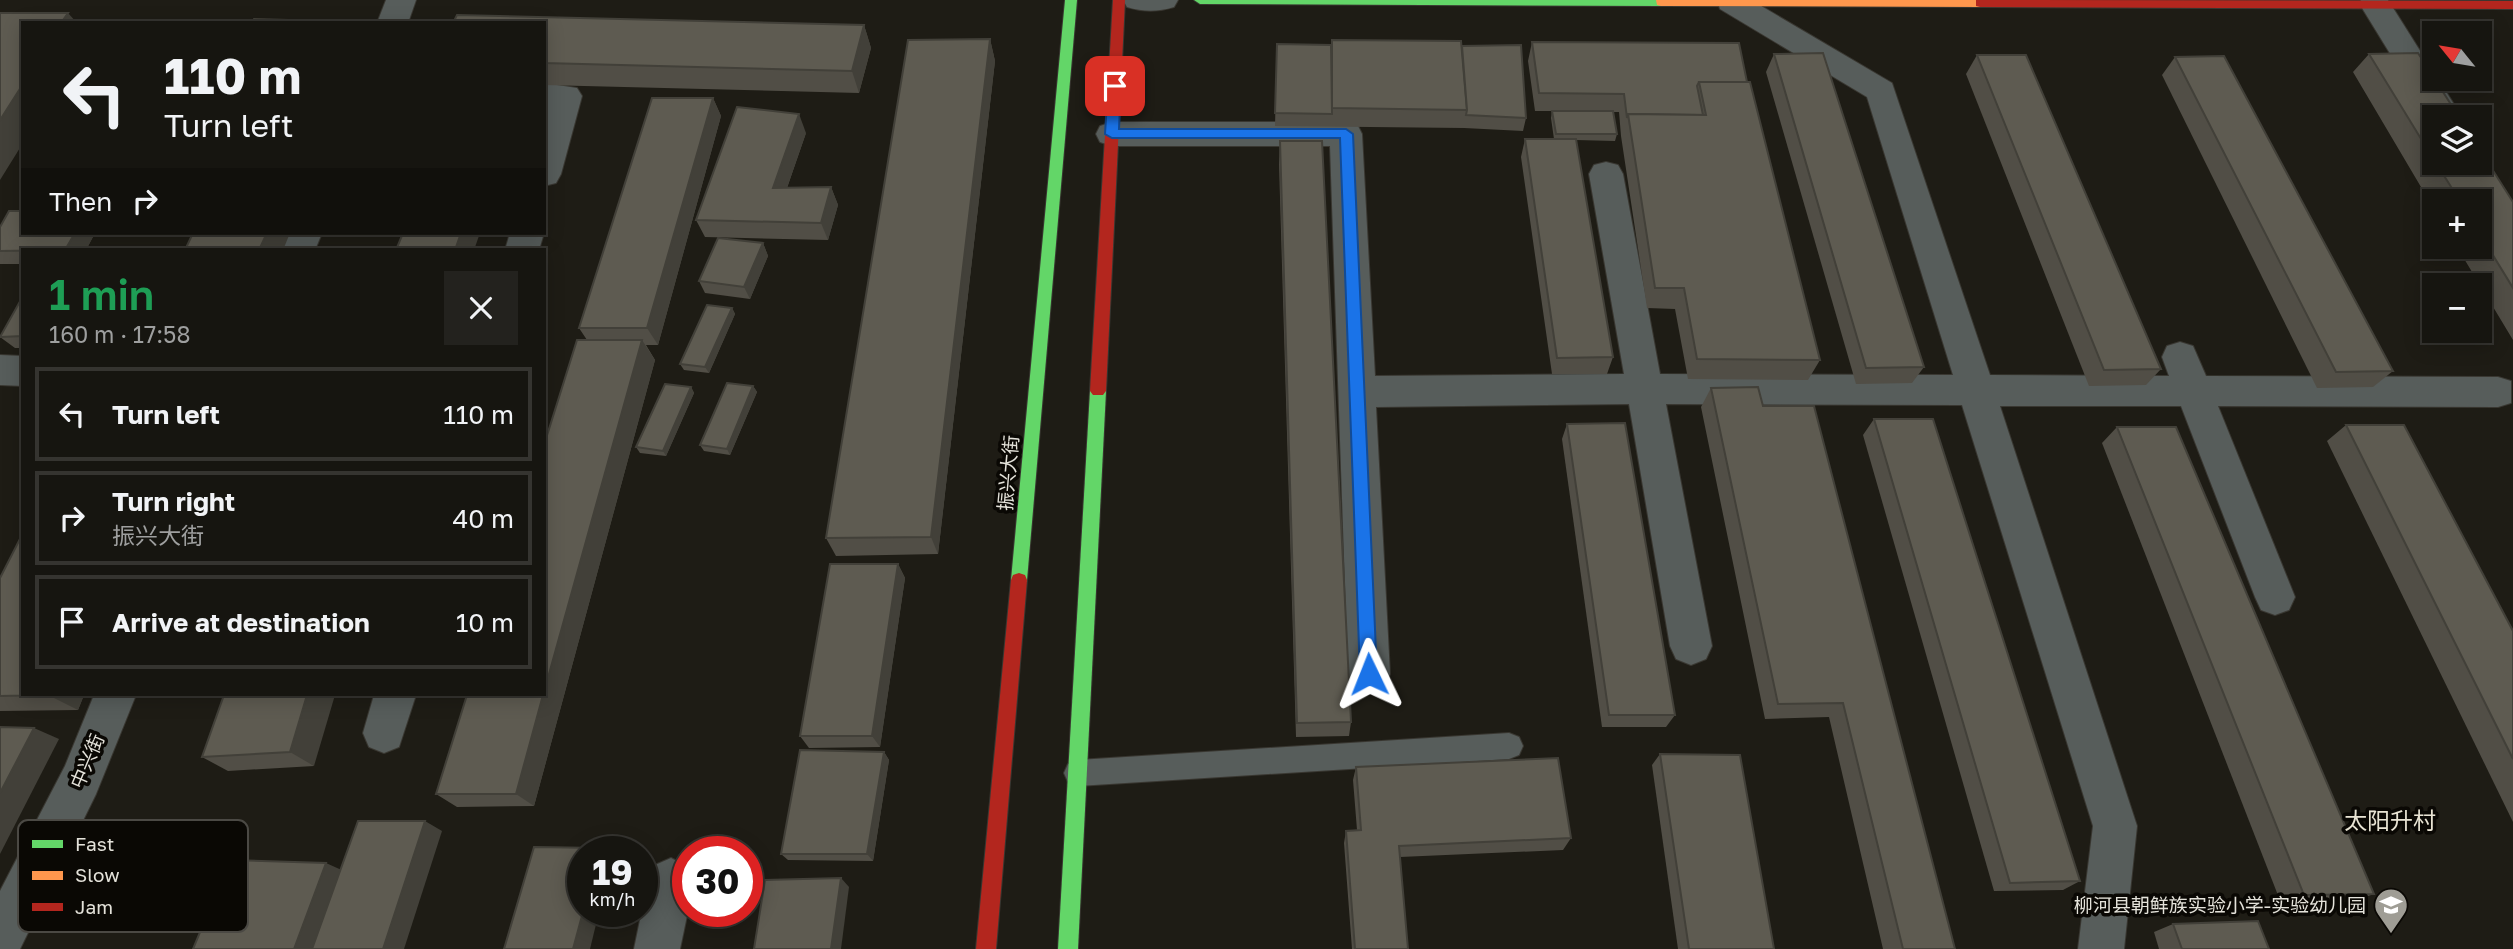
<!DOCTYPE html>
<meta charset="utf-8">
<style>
body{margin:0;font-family:"Golos Text","Noto Sans SC",sans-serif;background:#23221e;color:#f1f3f6;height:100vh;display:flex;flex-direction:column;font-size:26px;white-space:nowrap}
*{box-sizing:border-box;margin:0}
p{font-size:23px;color:#9e9f9f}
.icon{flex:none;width:38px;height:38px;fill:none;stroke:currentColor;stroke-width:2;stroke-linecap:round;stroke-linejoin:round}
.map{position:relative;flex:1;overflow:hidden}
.sheet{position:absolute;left:21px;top:248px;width:525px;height:448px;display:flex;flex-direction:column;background:#161510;border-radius:0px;box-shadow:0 4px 18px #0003,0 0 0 2px #353430}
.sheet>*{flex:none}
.hud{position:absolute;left:21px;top:21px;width:525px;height:214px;border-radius:0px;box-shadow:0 4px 18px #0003,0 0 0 2px #353430;background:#161510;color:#f1f3f6;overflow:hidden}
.needle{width:46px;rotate:300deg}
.tools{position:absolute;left:2422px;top:21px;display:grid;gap:14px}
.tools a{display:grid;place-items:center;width:70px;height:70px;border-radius:0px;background:#161510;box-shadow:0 4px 18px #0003,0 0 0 2px #353430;font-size:35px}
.speed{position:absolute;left:567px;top:836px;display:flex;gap:14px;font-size:35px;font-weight:700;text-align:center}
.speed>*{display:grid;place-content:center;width:91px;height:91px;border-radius:50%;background:#161510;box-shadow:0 4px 18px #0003,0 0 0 2px #353430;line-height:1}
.speed small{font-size:18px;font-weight:400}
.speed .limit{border:10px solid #d22;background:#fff;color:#111}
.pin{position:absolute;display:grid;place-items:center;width:60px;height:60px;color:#fff;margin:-30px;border-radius:14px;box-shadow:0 4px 10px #0006}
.me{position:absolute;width:77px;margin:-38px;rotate:358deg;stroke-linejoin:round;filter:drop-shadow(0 0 5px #0008)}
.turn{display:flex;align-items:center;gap:24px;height:147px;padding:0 28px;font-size:32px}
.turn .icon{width:91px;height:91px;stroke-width:2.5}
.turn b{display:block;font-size:49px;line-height:60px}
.then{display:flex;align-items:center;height:66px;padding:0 28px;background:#0003;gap:14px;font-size:26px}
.round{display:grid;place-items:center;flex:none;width:74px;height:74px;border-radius:0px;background:#23221e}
.summary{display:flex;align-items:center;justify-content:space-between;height:119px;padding:0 28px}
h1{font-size:42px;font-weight:600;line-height:52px;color:#1e9e55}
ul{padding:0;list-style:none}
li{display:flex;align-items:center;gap:21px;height:94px;margin:0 14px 10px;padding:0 14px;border:4px solid #353430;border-radius:0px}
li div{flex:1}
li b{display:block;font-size:26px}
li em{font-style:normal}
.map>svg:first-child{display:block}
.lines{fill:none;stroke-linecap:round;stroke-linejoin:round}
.lane-casing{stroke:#393731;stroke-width:2}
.street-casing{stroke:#393731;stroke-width:2}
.fast-casing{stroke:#393731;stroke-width:2}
.slow-casing{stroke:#393731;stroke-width:2}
.jam-casing{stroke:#393731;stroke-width:2}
.lane{fill:#575d5b;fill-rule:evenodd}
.street{fill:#575d5b;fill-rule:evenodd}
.fast{fill:#63d668;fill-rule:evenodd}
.slow{fill:#ff974d;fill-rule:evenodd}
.jam{fill:#b3261e;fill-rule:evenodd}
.wall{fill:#514e46}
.shaded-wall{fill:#424039}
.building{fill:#5e5b51;stroke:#424039;stroke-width:2}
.route{fill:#1a73e8;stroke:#114b97;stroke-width:2}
.labels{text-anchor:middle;stroke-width:7;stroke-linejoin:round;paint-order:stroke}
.street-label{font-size:19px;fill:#e4e2da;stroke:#0a0804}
.poi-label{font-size:19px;fill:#e4e2da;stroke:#0a0804;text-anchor:end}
.quarter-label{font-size:23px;fill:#e9e4d4;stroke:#0a0804}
.key{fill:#0a0804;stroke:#4b4944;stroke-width:2}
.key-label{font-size:19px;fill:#e4e2da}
</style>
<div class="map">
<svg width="2513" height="949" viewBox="0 0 2513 949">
<rect width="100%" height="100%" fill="#1e1c15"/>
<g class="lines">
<g class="lane-casing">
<polygon id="lane" points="1509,733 1519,737 1523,746 1519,755 1509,759 1078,786 1068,782 1064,773 1068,764 1078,760"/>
</g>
<g class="street-casing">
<g id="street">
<polygon points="386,0 416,0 408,23 377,23"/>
<path d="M1123,0H1178L1174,7C1158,12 1143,12 1127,7Z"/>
<polygon points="1717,0 1751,0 1892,83 1990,375 2169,376 2162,357 2167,346 2180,342 2193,346 2206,376 2498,377 2511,381 2511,403 2498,407 2218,406 2295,597 2289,610 2275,615 2261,610 2255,597 2181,406 2000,406 2137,826 2124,949 2078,949 2093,826 1962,405 1666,404 1712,646 1706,659 1691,665 1676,659 1670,646 1629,404 1376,407 1390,674 1384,688 1369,693 1354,688 1348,674 1330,146 1112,146 1100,142 1096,134 1100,126 1112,122 1346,122 1358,126 1362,134 1375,376 1624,374 1589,174 1594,165 1606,162 1618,165 1623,174 1660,374 1953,375 1867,97 1720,9"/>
<polygon points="2361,0 2388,0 2434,73 2434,79 2438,79 2462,117 2434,117 2434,125 2359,3"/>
<polygon points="544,83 577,88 582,96 561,174 556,183 544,186 544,116 547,106 544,106"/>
<polygon points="288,233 322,233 315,250 281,250"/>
<polygon points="510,233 544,233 539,250 505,250"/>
<polygon points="0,355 23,356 23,386 0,385"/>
<polygon points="94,695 136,695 96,794 20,949 0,949 0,891 65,766"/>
<polygon points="374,695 416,695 399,747 384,753 369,747 363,733"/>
<polygon points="671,858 688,867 688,911 680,949 634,949 648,881 655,865"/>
</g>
</g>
<g class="fast-casing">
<g id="fast">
<polygon points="1065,0 1077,0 1027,580 1025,585 1019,587 1013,585 1011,580"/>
<polygon points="1194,0 1666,0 1667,2 1661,6 1200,4"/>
<polygon points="1098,385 1103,387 1106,391 1078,949 1058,949 1090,391 1093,387"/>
</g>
</g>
<g class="slow-casing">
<polygon id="slow" points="1656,0 1984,0 1986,3 1980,7 1661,6 1657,5"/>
</g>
<g class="jam-casing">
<g id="jam">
<polygon points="1113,0 1125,0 1106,391 1103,395 1093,395 1090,391"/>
<polygon points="1976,0 2513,1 2513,9 1980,7 1976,6"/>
<polygon points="1019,573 1025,575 1027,580 996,949 976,949 1011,580 1013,575"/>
</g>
</g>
<use href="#lane" class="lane"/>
<use href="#street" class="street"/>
<use href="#fast" class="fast"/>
<use href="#slow" class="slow"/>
<use href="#jam" class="jam"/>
</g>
<g class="wall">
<polygon points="544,23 864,25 871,48 859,93 544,85"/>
<polygon points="990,39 995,61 938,554 836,556 826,538"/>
<polygon points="1532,42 1747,82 1820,360 1808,380 1688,379 1675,309 1647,308 1621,136 1619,112 1613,112 1617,134 1615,141 1576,140 1613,357 1607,374 1552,374 1521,157 1525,139 1554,139 1551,118 1552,111 1535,111 1528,61"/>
<polygon points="1277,44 1462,46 1526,118 1523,131 1464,128 1275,126"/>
<polygon points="1774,54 1924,367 1912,383 1856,384 1766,72"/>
<polygon points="2369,54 2434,117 2434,163 2480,163 2513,202 2513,340 2457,247 2480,247 2480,201 2434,201 2434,209 2353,72"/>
<polygon points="1977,55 2161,369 2146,385 2089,386 1966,74"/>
<polygon points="2175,57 2393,371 2373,387 2317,388 2162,75"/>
<polygon points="713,98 721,116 658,345 646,345 655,360 534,806 457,807 436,794 587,340 579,328"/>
<polygon points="806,133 787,188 831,187 838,205 828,240 705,237 696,220"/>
<polygon points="1280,141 1351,722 1349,736 1296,737 1279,164"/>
<polygon points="0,227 95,233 86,250 23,250 23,264 0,264"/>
<polygon points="763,243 768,256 750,299 705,293 699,281"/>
<polygon points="23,296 23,348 15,348 0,337"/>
<polygon points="732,308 735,314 709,373 684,370 680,364"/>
<polygon points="753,386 757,392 730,455 704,451 700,445"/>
<polygon points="691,387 694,393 666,456 640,453 636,447"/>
<polygon points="1711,388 1763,406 1955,949 1883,949 1829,717 1765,719 1701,407"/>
<polygon points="1874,419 2080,881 2063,890 1994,891 1863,435"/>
<polygon points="1567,424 1675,715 1666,727 1602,727 1562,439"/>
<polygon points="2346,425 2513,631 2513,822 2327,441"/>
<polygon points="2117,427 2374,894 2351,902 2281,903 2102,443"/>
<polygon points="898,564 905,578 880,747 809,748 800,736"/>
<polygon points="0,578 23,695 84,695 78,710 0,711"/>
<polygon points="224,695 314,766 228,771 202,757"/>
<polygon points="884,752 889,760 873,861 788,860 781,854"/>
<polygon points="1660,754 1774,949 1678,949 1652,765"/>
<polygon points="1356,767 1571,838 1563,850 1400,857 1408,949 1352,949 1344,843 1346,831 1357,830 1353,780"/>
<polygon points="2173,924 2269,949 2159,949 2154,932"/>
</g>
<g class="shaded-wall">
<polygon points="68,13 77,23 61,23"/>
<polygon points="864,25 871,48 859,93 852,71"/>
<polygon points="990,39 995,61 938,554 931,537"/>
<polygon points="23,84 23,143 0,180 0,120"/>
<polygon points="713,98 721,116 658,345 647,328"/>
<polygon points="799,114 806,133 781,205 773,188"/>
<polygon points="831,187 838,205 828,240 821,223"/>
<polygon points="75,233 95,233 86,250 65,250"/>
<polygon points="267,233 290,233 283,250 259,250"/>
<polygon points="461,233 480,233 474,250 455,250"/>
<polygon points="763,243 768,256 750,299 744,287"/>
<polygon points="732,308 735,314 709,373 705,367"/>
<polygon points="642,340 655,360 534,806 516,794"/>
<polygon points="753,386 757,392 730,455 727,449"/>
<polygon points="691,387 694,393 666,456 663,451"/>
<polygon points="898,564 905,578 880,747 872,736"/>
<polygon points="48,695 84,695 78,710"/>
<polygon points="307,695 335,695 314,766 290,752"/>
<polygon points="34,728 59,739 0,854 0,793"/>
<polygon points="884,752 889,760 873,861 867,854"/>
<polygon points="425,821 442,831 404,949 383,949"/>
<polygon points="326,863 346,872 317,949 294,949"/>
<polygon points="841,878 849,887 841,949 831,949"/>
<polygon points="583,912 599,912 590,949 573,949"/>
</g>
<g class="building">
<polygon points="0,13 68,13 61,23 23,23 23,84 0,120"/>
<polygon points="457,15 864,25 852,71 544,63 544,23 453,23"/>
<polygon points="254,19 322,21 320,23 252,23"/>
<polygon points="990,39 931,537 826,538 908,40"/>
<polygon points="1332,40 1461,41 1467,110 1332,108"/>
<polygon points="1532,42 1739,43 1747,82 1699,82 1697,86 1703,115 1628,114 1627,118 1624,94 1539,93"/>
<polygon points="1277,44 1331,45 1332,114 1275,113"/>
<polygon points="1521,45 1526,118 1466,115 1467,110 1462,46"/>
<polygon points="1823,53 1924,367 1866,368 1774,54"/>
<polygon points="2418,53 2459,117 2434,117 2434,160 2369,54"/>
<polygon points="1977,55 2026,55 2161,369 2104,370"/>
<polygon points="2224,56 2393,371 2336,372 2175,57"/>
<polygon points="1699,82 1750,82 1820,360 1697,359 1684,288 1655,288 1628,114 1706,115"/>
<polygon points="652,98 713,98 647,328 579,328"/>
<polygon points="737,107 799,114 773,188 831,187 821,223 696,220"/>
<polygon points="1552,111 1613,111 1617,134 1556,134"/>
<polygon points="1525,139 1576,139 1613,357 1557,358"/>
<polygon points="1280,141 1322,141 1351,722 1297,723"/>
<polygon points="2480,150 2513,202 2513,288 2480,234 2480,201 2460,201 2436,163 2480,163"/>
<polygon points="9,211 23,211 23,233 75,233 65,250 0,251 0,227"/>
<polygon points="193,233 267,233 259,250 185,250"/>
<polygon points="403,233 461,233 455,250 396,250"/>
<polygon points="718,238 763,243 744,287 699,281"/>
<polygon points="23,296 23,336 0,337"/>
<polygon points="707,305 732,308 705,367 680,364"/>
<polygon points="577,340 642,340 544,692 544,445"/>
<polygon points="727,383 753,386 727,449 700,445"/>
<polygon points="665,384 691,387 663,451 636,447"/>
<polygon points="1758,387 1763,406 1814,406 1955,949 1903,949 1843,703 1778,704 1711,388"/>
<polygon points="1874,419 1933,419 2080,881 2010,883"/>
<polygon points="1625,423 1675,715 1609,715 1567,424"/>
<polygon points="2346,425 2404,425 2513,631 2513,759"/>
<polygon points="2117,427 2176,427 2374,894 2304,895"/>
<polygon points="23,533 23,695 48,695 0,696 0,578"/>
<polygon points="830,564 898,564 872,736 800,736"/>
<polygon points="224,695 307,695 290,752 202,757"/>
<polygon points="467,695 543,695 516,794 436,794"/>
<polygon points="0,727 34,728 0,793"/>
<polygon points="800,750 884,752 867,854 781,854"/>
<polygon points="1660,754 1740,755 1774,949 1689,949"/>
<polygon points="1558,758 1571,838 1399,846 1408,949 1355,949 1346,831 1361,830 1356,767"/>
<polygon points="358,821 425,821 383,949 312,949"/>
<polygon points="534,847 600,848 599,852 583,852 583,912 573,949 504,949"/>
<polygon points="230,860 326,863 294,949 193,949"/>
<polygon points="841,878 831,949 754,949 765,880"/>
<polygon points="2258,921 2269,949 2182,949 2173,924"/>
</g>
<polygon class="route" points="1115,81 1121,86 1119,129 1346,129 1353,134 1377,674 1375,680 1369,683 1363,680 1360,674 1340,138 1112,138 1105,134 1108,86"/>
<defs>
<g id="school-pin" transform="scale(1.75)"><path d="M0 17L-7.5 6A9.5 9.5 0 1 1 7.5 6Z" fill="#9f9d95" stroke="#0a0804"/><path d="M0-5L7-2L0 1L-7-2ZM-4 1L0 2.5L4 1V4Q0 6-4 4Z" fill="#fff"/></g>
</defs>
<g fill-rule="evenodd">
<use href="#school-pin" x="2391" y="905"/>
</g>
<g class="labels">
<g class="street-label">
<text transform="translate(1008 473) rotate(-85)" y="7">振兴大街</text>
<text transform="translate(87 761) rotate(-67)" y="7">中兴街</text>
</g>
<g class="poi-label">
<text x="2366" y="912">柳河县朝鲜族实验小学-实验幼儿园</text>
</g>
<g class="quarter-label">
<text x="2390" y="829">太阳升村</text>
</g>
</g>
<rect x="18" y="820" width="230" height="112" rx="10" class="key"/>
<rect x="32" y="840" width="31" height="8" fill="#63d668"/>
<rect x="32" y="871" width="31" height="9" fill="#ff974d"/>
<rect x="32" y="903" width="31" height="8" fill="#b3261e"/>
<g class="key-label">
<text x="75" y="851">Fast</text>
<text x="75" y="882">Slow</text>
<text x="75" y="914">Jam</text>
</g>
</svg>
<div class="tools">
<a><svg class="needle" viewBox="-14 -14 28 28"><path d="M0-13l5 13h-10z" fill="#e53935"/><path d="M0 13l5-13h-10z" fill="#9e9f9f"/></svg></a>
<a><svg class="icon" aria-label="layers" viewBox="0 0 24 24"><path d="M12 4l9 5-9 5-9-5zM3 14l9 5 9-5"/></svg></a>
<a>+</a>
<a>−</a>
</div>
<div class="speed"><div>19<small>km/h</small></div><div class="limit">30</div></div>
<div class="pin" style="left:1115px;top:86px;background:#d93025"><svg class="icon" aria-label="arrive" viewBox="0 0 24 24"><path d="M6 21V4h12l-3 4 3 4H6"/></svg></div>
<svg class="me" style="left:1369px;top:674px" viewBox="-20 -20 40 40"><path d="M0-17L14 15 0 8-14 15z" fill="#1a73e8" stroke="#fff" stroke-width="4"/></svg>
<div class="hud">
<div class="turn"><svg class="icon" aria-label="left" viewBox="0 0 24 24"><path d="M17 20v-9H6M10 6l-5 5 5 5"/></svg><div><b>110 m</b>Turn left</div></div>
<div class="then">Then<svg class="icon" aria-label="right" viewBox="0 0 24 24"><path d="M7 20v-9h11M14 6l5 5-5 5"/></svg></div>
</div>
<section class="sheet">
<div class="summary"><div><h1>1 min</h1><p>160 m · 17:58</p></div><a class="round"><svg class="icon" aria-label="close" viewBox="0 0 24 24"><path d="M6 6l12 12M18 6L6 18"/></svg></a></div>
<ul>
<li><svg class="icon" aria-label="left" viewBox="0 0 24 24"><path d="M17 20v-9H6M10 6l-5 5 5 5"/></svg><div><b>Turn left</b></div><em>110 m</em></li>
<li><svg class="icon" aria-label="right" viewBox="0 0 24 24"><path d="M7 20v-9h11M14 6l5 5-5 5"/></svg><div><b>Turn right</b><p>振兴大街</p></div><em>40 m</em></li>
<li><svg class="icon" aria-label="arrive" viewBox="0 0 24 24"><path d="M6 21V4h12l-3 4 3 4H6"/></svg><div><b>Arrive at destination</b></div><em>10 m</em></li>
</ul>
</section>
</div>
